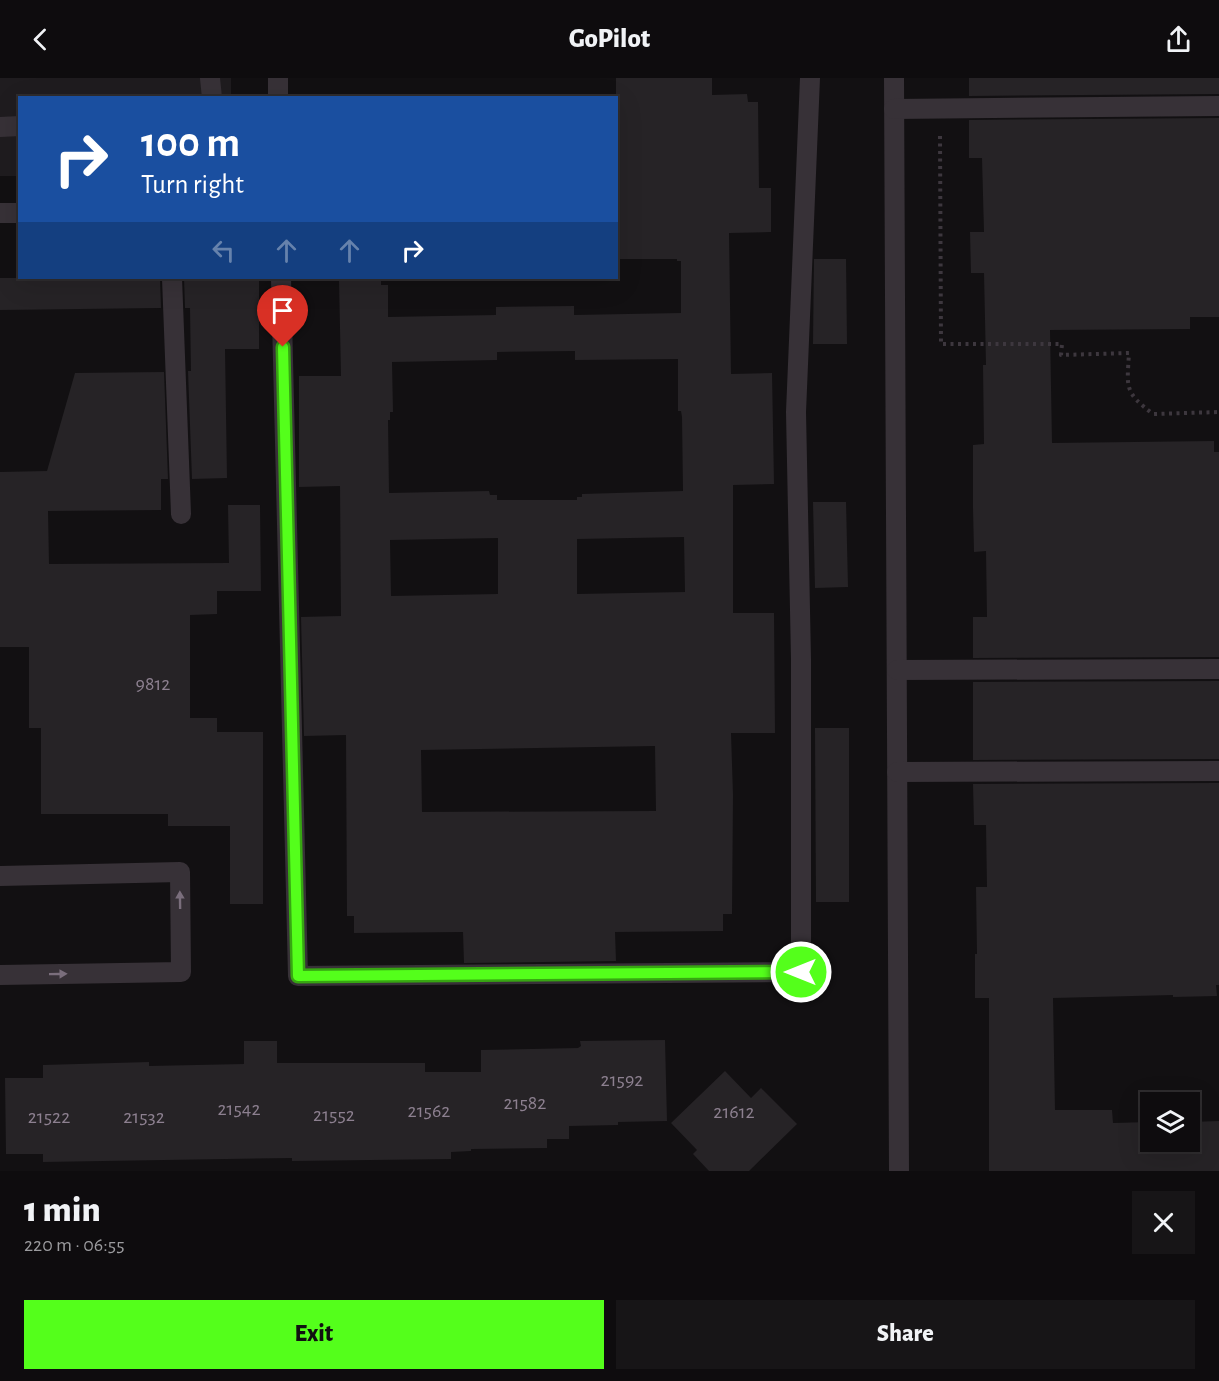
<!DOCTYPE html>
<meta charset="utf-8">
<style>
body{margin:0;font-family:"Alegreya Sans",sans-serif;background:#171517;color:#f1f3f6;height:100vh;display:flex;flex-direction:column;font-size:22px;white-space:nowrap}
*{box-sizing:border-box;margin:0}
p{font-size:20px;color:#9b9b9e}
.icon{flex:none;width:33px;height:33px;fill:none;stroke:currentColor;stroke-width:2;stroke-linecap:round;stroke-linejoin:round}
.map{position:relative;height:1093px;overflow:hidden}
.drawer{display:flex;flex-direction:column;background:#0e0c0e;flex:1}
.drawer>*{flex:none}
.hud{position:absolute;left:18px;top:18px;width:600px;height:183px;border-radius:0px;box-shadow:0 6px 24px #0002,0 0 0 2px #2e2c2e;background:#1a4fa0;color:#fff;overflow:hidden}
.tools{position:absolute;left:1140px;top:1014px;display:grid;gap:12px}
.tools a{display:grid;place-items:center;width:60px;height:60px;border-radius:0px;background:#0e0c0e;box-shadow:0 6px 24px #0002,0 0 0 2px #2e2c2e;font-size:30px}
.pin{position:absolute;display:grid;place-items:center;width:51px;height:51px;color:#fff;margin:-62px -26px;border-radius:50% 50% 50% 0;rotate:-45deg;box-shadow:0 0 6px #0007}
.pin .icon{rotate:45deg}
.me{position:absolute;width:66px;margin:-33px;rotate:270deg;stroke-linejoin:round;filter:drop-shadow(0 0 4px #0008)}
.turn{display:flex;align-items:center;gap:21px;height:126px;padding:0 24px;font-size:27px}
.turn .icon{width:78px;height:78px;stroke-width:2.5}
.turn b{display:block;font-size:42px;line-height:51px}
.lanes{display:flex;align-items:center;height:57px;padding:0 24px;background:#0003;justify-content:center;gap:30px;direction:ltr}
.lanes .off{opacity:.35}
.round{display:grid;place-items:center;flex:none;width:63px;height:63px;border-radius:0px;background:#171517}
.headline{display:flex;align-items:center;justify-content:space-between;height:102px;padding:0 24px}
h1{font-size:36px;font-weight:800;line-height:45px}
.cta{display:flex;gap:12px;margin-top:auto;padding:12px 24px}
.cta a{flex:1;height:69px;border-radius:0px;background:#54ff1b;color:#111;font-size:24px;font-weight:800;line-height:69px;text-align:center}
.cta a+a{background:#171517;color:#f1f3f6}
header{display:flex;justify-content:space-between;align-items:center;height:78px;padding:0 24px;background:#0e0c0e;font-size:27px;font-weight:800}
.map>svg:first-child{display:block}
.built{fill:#1f1c1f}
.building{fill:#262326;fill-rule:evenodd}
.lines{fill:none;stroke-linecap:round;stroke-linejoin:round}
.path{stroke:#3d373e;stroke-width:4;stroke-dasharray:3 4.5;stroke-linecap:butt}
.service{stroke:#373137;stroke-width:20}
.oneway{fill:#7a6e7c}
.route-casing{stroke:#37a612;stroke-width:15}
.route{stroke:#54ff1b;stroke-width:10}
.labels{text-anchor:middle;stroke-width:6;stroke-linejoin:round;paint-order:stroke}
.number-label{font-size:20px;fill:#8d8090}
</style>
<header><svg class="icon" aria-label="back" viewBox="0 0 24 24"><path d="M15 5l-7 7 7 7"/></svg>GoPilot<svg class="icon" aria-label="share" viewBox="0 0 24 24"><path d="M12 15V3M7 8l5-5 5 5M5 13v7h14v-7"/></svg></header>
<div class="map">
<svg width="1219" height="1093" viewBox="0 0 1219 1093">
<rect width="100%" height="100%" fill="#121012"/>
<polygon class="built" points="0,0 231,0 231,19 20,20 19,98 0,98"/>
<g class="building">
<path d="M616,0H712V17L747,16L748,24H758L759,110H771V154L729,155L731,296L772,295L774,406L733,407V535H774L775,655H731L733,717L732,836H723V853L615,854L616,883L464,885L463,854L354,855V838H347L346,657L304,658L301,539L341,538L340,408L299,409V298H341L339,202H346V200H381V207H388V239L496,237V229L574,228V237L681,235V183H677V181H616ZM575,273V282L678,281V333H681L682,339L683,413L582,416V419H577V422H497V417H490L489,413L389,415L388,342H390V334H393L392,284L497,282V274ZM684,459L685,514L577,516V461ZM498,460V516L391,518L390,462ZM655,668L656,733L422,734L421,672Z"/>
<polygon points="969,0 1219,0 1219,16 969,18"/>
<polygon points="1219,40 1219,239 1190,239 1190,251 1050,252 1052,365 1214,363 1214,374 1219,374 1219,579 973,580 973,539 987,539 986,473 974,474 973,430 973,367 984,366 983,287 986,287 984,195 971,195 970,154 984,154 982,80 969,80 969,42"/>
<polygon points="814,181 846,181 847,266 813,266"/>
<polygon points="0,200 160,200 161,230 0,232"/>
<polygon points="184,200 259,200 259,271 225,271 227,400 192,401 188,293 191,293 190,230 185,230"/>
<polygon points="164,294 168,401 161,401 161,432 48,433 49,486 229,485 228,427 260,427 261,513 217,513 217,536 190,537 190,640 217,640 217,654 263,654 263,826 230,826 230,748 168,748 168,736 41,736 41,650 29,650 29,569 0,569 0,394 47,393 75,295"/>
<polygon points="813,424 846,424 848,509 815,510"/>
<polygon points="1219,603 1219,681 973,682 973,604"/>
<polygon points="815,650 849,650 849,824 816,824"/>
<polygon points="1219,705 1219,907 1216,907 1217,918 1173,919 1173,917 1053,920 1055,1032 1112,1032 1113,1045 1150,1044 1150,1064 1190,1064 1190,1044 1219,1043 1219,1093 989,1093 989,920 975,920 975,876 977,876 976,809 987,809 986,747 974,747 973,706"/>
<polygon points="665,962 667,1043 618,1044 618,1047 569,1048 569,1061 547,1061 547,1070 471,1071 471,1073 451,1074 451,1081 292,1083 292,1080 43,1084 43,1076 6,1076 5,1000 43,1000 43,987 149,984 149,988 244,986 244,963 277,963 277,985 425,985 425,994 481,994 481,972 578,970 581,968 580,963"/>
<polygon points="725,993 751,1020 761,1010 797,1046 749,1093 709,1093 693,1076 697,1072 671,1045"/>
</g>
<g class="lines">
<path class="path" d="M940,58L941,266H1062L1061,277L1129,275C1127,310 1124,314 1153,336L1219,334"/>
<g class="service">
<polyline points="210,0 212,20"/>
<polyline points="278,0 278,20"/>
<polyline points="894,0 899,1093"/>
<polyline points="894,31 1219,28"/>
<polyline points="0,49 20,48"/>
<polyline points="0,135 20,135"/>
<polyline points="172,200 181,436"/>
<polyline points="281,200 298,898 801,894 801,581 796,334 810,0"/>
<polyline points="897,592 1219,591"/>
<polyline points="897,694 1219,693"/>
<polyline points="0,798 180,794 181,894 0,897"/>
</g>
</g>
<defs><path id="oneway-solid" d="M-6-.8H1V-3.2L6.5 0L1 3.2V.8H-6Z" transform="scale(1.5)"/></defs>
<g class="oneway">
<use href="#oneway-solid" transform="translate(180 822) rotate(-91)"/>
<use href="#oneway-solid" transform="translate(58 896) rotate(-1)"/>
</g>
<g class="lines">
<g class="route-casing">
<polyline id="route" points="283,269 298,898 801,894"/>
</g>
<use href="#route" class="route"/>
</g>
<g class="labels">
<g class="number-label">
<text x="153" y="612">9812</text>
<text x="622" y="1008">21592</text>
<text x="525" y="1031">21582</text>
<text x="239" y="1037">21542</text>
<text x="429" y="1039">21562</text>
<text x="734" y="1040">21612</text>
<text x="334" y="1043">21552</text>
<text x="49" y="1045">21522</text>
<text x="144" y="1045">21532</text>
</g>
</g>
</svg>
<div class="tools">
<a><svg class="icon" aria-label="layers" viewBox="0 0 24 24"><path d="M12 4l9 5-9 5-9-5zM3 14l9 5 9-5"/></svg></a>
</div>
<div class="pin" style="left:283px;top:269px;background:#d93025"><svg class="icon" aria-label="arrive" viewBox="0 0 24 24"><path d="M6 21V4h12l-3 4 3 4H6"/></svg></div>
<svg class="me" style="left:801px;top:894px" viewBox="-20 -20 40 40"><circle r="17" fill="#54ff1b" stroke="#fff" stroke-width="3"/><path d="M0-11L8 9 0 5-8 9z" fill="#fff"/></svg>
<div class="hud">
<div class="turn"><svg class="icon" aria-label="right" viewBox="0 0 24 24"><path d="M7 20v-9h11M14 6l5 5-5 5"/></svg><div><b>100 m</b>Turn right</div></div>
<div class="lanes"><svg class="icon off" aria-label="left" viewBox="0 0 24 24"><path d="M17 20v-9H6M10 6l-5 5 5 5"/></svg><svg class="icon off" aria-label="ahead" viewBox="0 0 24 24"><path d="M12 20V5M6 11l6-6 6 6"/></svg><svg class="icon off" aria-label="ahead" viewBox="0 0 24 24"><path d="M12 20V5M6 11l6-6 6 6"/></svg><svg class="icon" aria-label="right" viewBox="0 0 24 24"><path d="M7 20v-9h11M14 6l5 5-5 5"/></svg></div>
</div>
</div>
<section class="drawer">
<div class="headline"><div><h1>1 min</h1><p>220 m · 06:55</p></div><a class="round"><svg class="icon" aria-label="close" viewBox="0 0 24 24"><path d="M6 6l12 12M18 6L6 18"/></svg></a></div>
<div class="cta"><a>Exit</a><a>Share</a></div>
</section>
